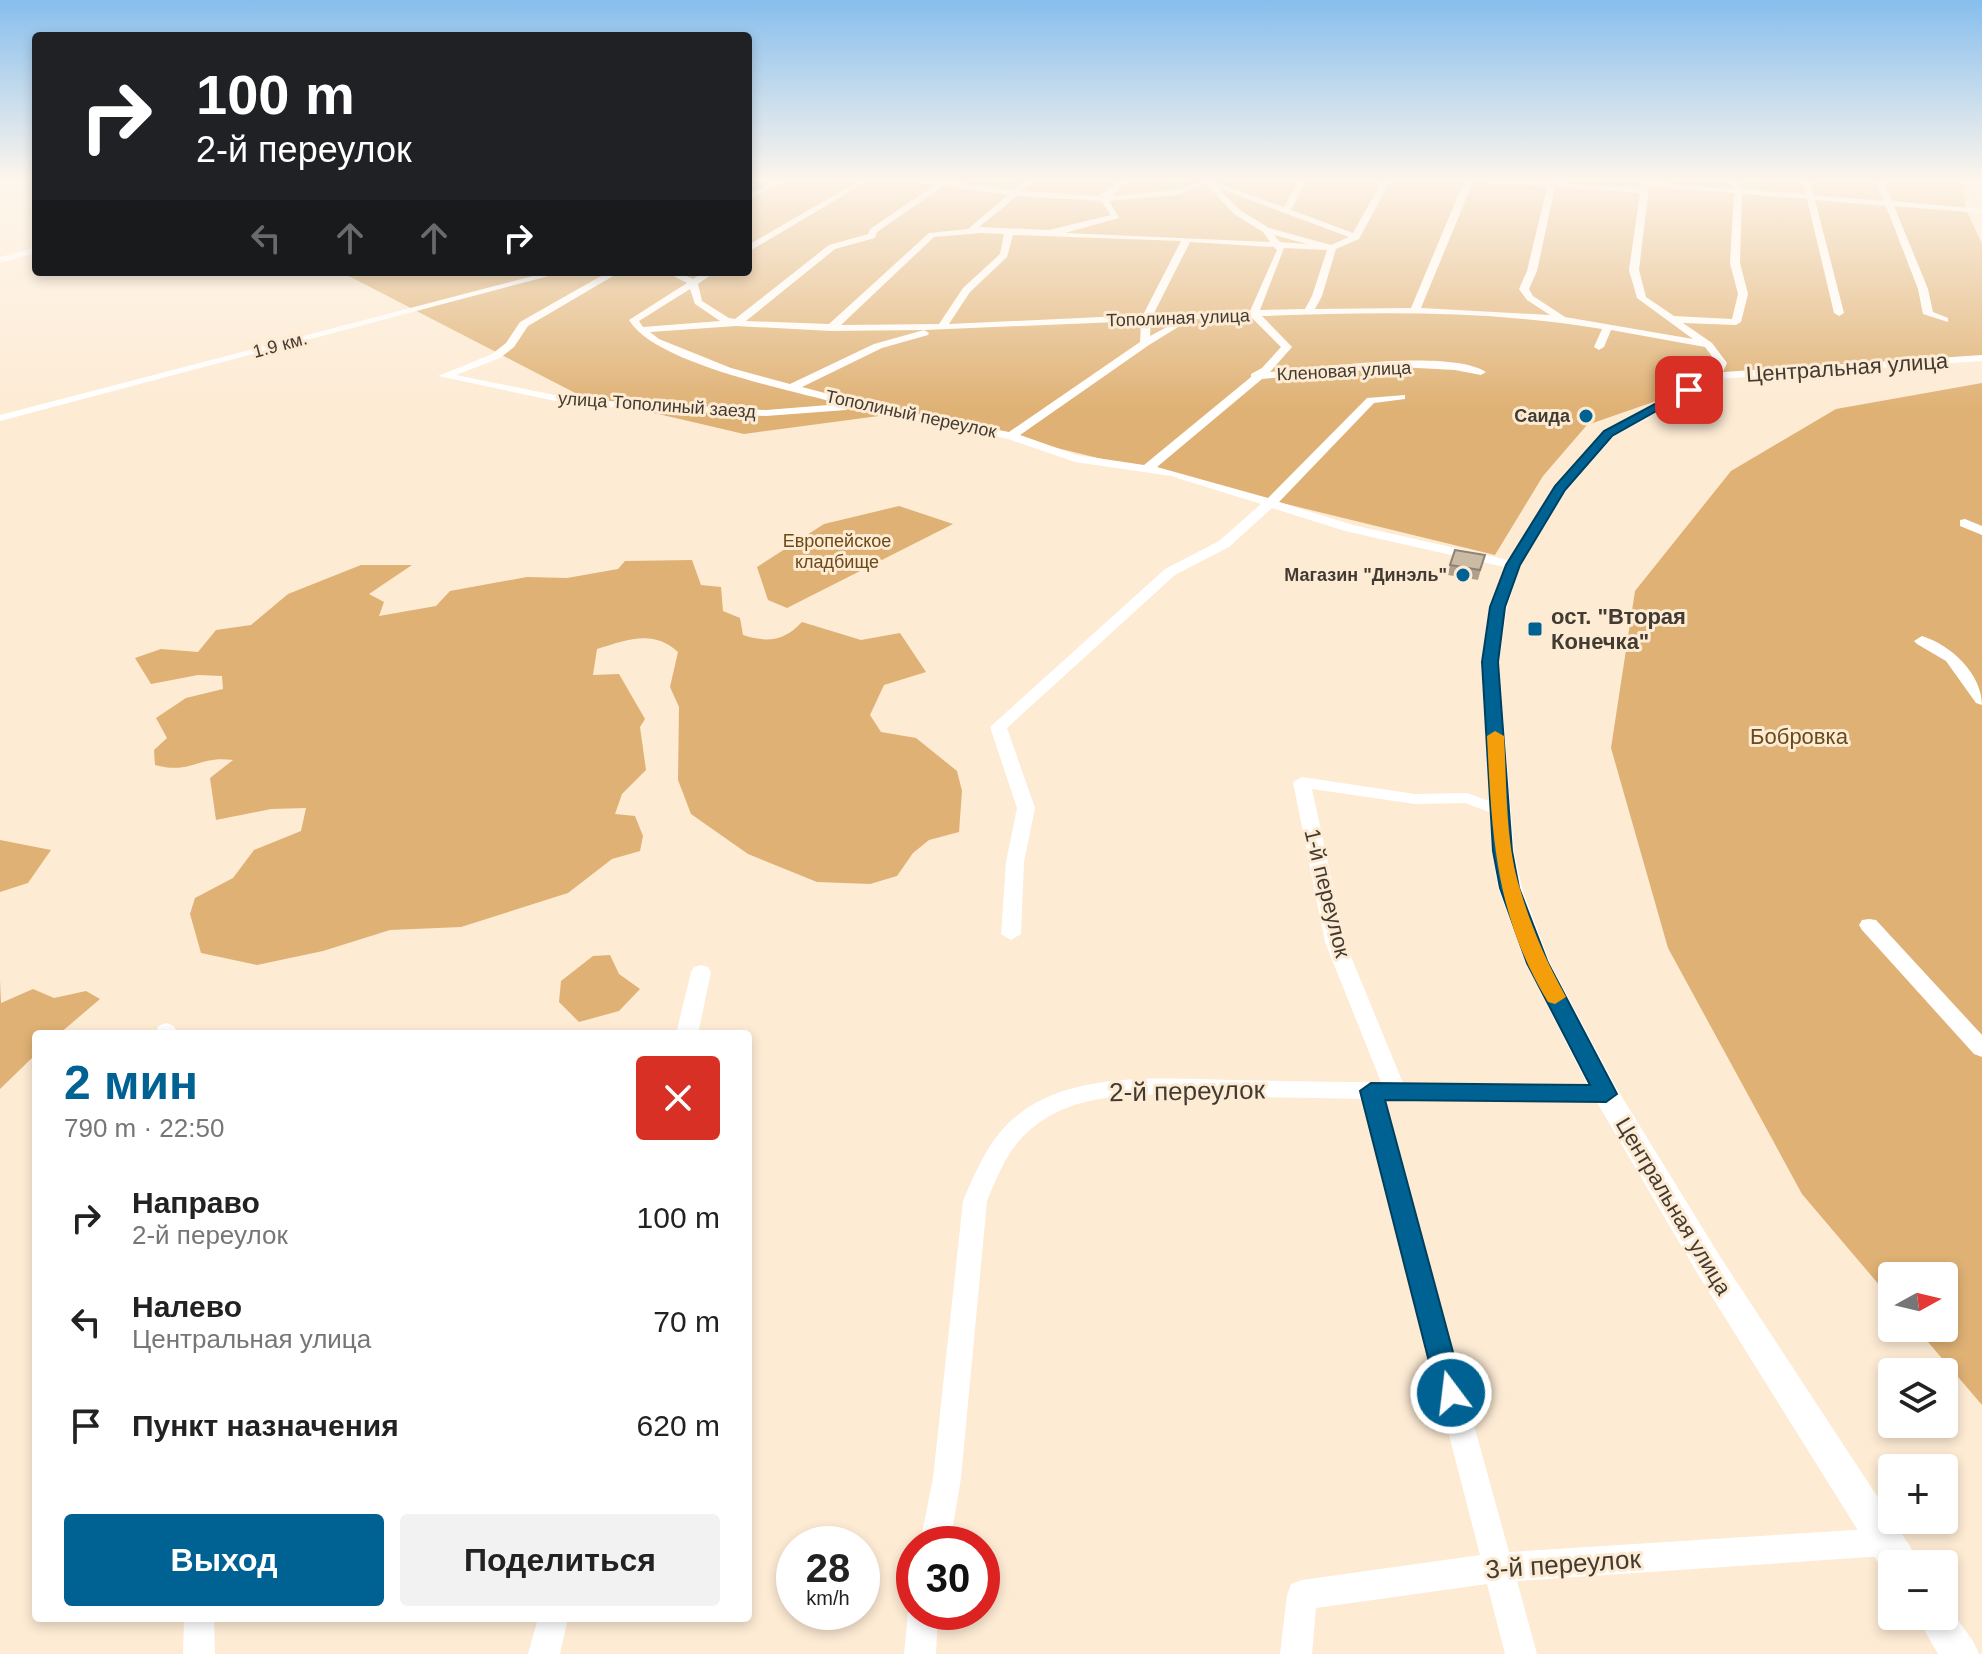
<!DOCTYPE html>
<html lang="ru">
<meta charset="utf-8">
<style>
body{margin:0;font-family:Helvetica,sans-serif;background:#f2f2f2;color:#222;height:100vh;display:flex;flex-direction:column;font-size:30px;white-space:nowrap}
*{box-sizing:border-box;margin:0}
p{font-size:26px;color:#767676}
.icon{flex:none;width:44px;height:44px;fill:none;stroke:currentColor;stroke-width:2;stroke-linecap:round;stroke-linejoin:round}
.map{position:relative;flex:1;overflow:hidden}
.panel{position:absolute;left:32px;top:1030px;width:720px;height:592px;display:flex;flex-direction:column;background:#fff;border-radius:8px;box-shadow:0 4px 12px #0003}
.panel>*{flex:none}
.hud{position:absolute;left:32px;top:32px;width:720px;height:244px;border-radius:8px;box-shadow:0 4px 12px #0003;background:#202124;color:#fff;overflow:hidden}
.needle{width:52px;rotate:82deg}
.buttons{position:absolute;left:1878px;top:1262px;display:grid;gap:16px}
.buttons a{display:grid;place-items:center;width:80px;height:80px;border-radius:8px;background:#fff;box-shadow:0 4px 12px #0003;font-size:40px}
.speed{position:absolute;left:776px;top:1526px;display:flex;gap:16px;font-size:40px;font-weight:700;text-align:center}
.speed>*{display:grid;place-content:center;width:104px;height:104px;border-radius:50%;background:#fff;box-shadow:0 4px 12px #0003;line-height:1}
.speed small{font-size:20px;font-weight:400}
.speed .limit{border:12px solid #d22;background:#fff;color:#111}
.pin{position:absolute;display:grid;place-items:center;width:68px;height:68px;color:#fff;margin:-34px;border-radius:16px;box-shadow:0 4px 12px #0006}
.me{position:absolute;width:88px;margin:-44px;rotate:345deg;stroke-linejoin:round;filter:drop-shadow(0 0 6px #0008)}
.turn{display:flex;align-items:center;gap:28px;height:168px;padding:0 32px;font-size:36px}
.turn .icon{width:104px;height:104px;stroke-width:2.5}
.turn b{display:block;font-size:56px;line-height:68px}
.lanes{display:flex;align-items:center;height:76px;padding:0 32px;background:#0003;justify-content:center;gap:40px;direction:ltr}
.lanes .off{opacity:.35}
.round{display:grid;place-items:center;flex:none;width:84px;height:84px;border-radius:8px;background:#f2f2f2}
.summary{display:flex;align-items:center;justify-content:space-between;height:136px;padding:0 32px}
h1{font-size:48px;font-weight:700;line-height:60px;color:#006292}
.button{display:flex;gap:16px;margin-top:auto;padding:16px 32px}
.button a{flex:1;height:92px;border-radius:8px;background:#006292;color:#fff;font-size:32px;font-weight:700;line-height:92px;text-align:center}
.button a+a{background:#f2f2f2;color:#222}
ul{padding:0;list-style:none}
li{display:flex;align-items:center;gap:24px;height:104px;padding:0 32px}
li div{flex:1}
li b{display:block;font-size:30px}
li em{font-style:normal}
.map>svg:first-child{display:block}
.green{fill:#dfb174}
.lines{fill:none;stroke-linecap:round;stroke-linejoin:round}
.minor{fill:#fff;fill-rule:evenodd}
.tertiary{fill:#fff;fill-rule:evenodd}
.wall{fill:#afa08d}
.building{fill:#cbbaa4;stroke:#8e8273;stroke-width:2}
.route{fill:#006292;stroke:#00405f;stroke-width:2}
.slow{fill:#f59e0b}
.poi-dot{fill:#006292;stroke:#fdebd4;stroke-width:3}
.labels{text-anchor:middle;stroke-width:6;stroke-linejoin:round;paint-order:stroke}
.far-street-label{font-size:18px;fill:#423b32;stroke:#fdebd4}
.far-poi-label{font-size:18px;font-weight:bold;fill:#423b32;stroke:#fdebd4;text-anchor:end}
.far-park-label{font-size:18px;fill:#6b4a19;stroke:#fdebd4}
.street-label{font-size:22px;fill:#423b32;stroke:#fdebd4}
.poi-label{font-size:22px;font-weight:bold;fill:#423b32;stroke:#fdebd4;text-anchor:start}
.park-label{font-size:22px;fill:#6b4a19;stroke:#fdebd4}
.near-street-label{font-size:26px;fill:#423b32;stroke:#fdebd4}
</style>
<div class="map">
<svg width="1982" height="1654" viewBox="0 0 1982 1654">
<rect width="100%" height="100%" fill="#fdebd4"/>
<g class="green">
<polygon points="748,179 1962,179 1966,209 1982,244 1982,358 1716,376 1659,400 1587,425 1543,476 1495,555 909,412 744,434 581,396 341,272 748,272"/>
<polygon points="1982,383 1982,1405 1916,1328 1944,1328 1944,1276 1892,1276 1892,1300 1802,1194 1668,948 1611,748 1635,591 1731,471 1836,409"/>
<polygon points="899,506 953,524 787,608 768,600 757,567 824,524"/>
<path d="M692,560L701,585L721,587L723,611L740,618L743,635C768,643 784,641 802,622L861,640L900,633L926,672L884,685L870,715L881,732L916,738L957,771L962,791L959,832L929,840L913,853L897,876L870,884L817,882L748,854L691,814L678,780L679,707L670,687L678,652C653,629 627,640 597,649L593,675L619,674L645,719L640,727L646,770L622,794L615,814L635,816L643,836L640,851L612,859L568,893L461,927L390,930L323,951L257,965L201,953L190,914L195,898L233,878L254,850L301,831L306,808L271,809L216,820L210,778L233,760C198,755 192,775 155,765L154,750L167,738L156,718L186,698L223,689L222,676L198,675L151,684L135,658L161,649L198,652L216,630L251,625L288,594L361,565H412L369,594L384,602L379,616L436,606L450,591L527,577L567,578L618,569L625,561Z"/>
<polygon points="0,840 51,850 28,883 0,892"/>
<polygon points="610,955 619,974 640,989 619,1011 579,1022 559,1002 561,981 593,956"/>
<polygon points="0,980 1,1003 33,989 54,998 86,991 100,999 59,1034 36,1034 36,1054 0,1089"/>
</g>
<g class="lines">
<g class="minor">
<polygon points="779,179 788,179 748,200 748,195"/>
<polygon points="862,179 871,179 748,252 748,245"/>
<path d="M897,179L940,181L946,179L949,182L1013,190L1028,179H1036L1022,191L1099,196L1123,179H1131L1112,196L1175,190L1209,180L1284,207L1299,179H1307L1291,210L1353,233L1383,179H1391L1359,239L1336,249L1322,296L1315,309L1411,308L1465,179L1548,182L1549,179H1557L1556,183L1641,188L1642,179H1650L1649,182L1734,189L1730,180L1737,179L1742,189L1806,194L1802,179H1810L1814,195L1884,201L1875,179H1883L1892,201L1982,209V213L1894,206L1928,289L1933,312L1948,318V322L1923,314L1918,289L1886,206L1815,200L1844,313L1839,316L1834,313L1807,199L1742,194L1740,263L1748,294L1741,322L1736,325L1683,323L1712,343L1727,363L1723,372L1982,355V361L1716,379L1711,376L1717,363L1705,347L1611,330L1604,347L1599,350L1594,347L1602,329C1490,310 1375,312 1262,316L1292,347L1270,372C1318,368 1449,348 1486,372L1481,375L1455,370L1399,367L1262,379L1157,467L1268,498L1367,398L1405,395V399L1374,403L1279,502L1353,525L1513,561L1520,565L1513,569L1345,531L1272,508L1229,547L1175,575L1007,728L1035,808L1024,862L1021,934L1011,940L1001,934L1006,862L1017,808L990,727L1165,569L1219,541L1261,504L1171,476L1075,462L1008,439L851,407L846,410L766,416L574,405L438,376L492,354L506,343L520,322L608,272H620L528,326L514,347L500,358L456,375L574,399L766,410L841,404C791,390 655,364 629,320L687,283L666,272H679L693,279L704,272H715L698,284L702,301L729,318L735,319L829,245L868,234L870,229L935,185ZM1473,182L1547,187L1527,271L1519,289L1527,300L1550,315L1421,308ZM1207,185L1234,214L1263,232L1270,242L1065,233L1119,218L1109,201L1176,195ZM943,186L1008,195L968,229L929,233L829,324L746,321L835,249L875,238L877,232ZM1555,187L1640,193L1629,270L1637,298L1693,339L1565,317L1533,296L1529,289L1537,271ZM1649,187L1734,193L1730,263L1738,294L1732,319L1674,316L1646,297L1639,270ZM1218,188L1349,237L1331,245L1269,228L1240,210ZM1017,196L1101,201L1111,215L1049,230L979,227ZM981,233L1004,234L1000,254L963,288L939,324L841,325L934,237ZM1013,235L1181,241L1143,315L949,324L970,292L1007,257ZM1274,235L1307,244L1280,242ZM1190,242L1274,247L1277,250L1250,311L1153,315ZM1284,248L1327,250L1312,296L1305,309L1260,310ZM690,289L695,304L720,321L643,327L639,321ZM1251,317L1281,347L1262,368L1251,374V377L1144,465L1077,455L1020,435L1149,345L1191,319ZM1180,320L1150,336L1151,321ZM1141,321L1140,342L1009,432L874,406L802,387L882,348L928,335L929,333L924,330ZM736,326L831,331L924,330L874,344L790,384L731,368L659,339L650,332Z"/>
<polygon points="36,247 36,253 0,263 0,257"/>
<polygon points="548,272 564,272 0,421 0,415"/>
<polygon points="1965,519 1982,526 1982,535 1960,526 1960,520"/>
<path d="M1922,636C1951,645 1982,674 1982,705L1976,703L1946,661L1917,644L1914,641Z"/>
<path d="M1302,777L1415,794L1467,793L1506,807L1509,811L1500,816L1465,803L1415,804L1312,789L1345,942L1403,1083L1606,1086L1614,1088L1617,1094L1614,1100L1606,1102L1384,1099L1509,1552L1885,1528L1895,1532L1900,1542L1895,1552L1885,1556L1517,1581L1537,1654H1505L1487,1584L1316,1608L1312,1654H1280L1287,1595L1291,1584L1302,1580L1480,1555L1362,1099C1317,1098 1272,1097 1227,1097C1165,1096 1089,1085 1036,1125C1010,1144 999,1172 987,1201L961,1478L950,1544H920L933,1478L963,1201C977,1169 990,1136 1019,1114C1075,1070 1167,1079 1233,1080C1283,1081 1332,1082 1381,1082L1325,942L1293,782Z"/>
<polygon points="1869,919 1876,920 1982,1035 1982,1057 1974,1054 1862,930 1859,925 1862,920"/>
<polygon points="701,965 708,967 711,972 698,1034 676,1034 691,972 694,967"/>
<polygon points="166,1023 174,1026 178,1034 156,1034 158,1026"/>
<polygon points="914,1600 914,1612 938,1612 936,1654 904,1654 908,1612"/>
<polygon points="184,1618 214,1618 215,1654 183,1654"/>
<polygon points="538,1618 568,1618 560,1654 528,1654"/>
</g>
<g class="tertiary">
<polygon points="1711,373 1723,376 1613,437 1566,491 1521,565 1507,607 1499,662 1514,851 1522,888 1550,963 1617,1089 1721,1258 1913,1551 1918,1564 1892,1564 1892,1579 1887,1577 1699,1276 1592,1094 1526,963 1498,888 1492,851 1481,662 1489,607 1505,565 1555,486 1603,431"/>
<polygon points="1944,1601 1973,1641 1979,1654 1938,1654 1916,1616 1944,1616"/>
</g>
</g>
<polygon class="wall" points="1450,565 1482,565 1478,580 1448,575"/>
<polygon class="building" points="1455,550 1485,555 1480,570 1450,565"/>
<linearGradient id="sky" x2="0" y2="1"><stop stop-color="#87beed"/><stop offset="0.44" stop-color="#fef6ec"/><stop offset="1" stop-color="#fef6ec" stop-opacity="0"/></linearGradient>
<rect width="1982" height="410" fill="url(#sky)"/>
<polygon class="route" points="1685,388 1694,390 1612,436 1565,490 1520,565 1505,607 1498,662 1512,851 1519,888 1548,963 1617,1094 1606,1102 1385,1100 1464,1393 1460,1402 1451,1405 1441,1402 1437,1393 1360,1091 1371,1083 1590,1085 1527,963 1500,888 1493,851 1482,662 1490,607 1506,565 1555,486 1604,431"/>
<path class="slow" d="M1495,731L1504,736C1507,786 1505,841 1520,889C1531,927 1547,963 1566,997L1555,1004L1548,1002C1495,914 1492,836 1487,736Z"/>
<g class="poi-dot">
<circle cx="1586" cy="416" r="8"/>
<circle cx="1463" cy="575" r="8"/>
<rect x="1527" y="621" width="16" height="16" rx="4"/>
</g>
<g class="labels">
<g class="far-street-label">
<text transform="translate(1178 318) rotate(-2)" y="6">Тополиная улица</text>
<text transform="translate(280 345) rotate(-15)" y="6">1.9 км.</text>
<text transform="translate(1344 371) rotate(-3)" y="6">Кленовая улица</text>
<text transform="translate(657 405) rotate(4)" y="6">улица Тополиный заезд</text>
<text transform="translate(911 414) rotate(12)" y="6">Тополиный переулок</text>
</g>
<g class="far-poi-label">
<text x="1570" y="422">Саида</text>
<text x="1447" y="581">Магазин "Динэль"</text>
</g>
<g class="far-park-label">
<text x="837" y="547">Европейское<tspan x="837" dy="21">кладбище</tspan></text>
</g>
<g class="street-label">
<text transform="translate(1847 367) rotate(-4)" y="8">Центральная улица</text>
<text transform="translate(1328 893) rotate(76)" y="8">1-й переулок</text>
<text transform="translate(1674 1206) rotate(59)" y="8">Центральная улица</text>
</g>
<g class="poi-label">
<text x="1551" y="624">ост. "Вторая<tspan x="1551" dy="25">Конечка"</tspan></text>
</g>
<g class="park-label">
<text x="1799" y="744">Бобровка</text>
</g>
<g class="near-street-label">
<text transform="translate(1187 1091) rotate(-1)" y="9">2-й переулок</text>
<text transform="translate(1563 1564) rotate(-4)" y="9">3-й переулок</text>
</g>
</g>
</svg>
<div class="buttons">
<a><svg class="needle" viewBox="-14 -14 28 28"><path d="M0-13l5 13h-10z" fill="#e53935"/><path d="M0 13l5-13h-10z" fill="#767676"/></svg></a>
<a><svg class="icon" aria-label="layers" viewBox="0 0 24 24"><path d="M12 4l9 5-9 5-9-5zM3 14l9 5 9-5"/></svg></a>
<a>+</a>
<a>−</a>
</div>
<div class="speed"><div>28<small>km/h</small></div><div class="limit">30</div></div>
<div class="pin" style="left:1689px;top:390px;background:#d93025"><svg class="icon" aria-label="arrive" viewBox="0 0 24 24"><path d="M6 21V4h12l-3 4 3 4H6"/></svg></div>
<svg class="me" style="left:1451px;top:1393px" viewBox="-20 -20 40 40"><circle r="17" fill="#006292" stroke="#fff" stroke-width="3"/><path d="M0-11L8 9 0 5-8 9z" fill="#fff"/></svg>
<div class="hud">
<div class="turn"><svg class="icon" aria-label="right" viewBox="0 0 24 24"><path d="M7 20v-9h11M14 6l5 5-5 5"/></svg><div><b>100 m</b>2-й переулок</div></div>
<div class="lanes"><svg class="icon off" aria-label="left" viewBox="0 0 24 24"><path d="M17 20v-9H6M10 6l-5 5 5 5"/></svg><svg class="icon off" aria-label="ahead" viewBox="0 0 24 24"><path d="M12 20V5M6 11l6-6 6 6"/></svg><svg class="icon off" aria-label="ahead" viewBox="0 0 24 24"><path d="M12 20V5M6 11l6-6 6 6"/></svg><svg class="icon" aria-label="right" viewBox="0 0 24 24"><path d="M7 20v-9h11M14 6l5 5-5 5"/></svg></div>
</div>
<section class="panel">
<div class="summary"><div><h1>2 мин</h1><p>790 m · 22:50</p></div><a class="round" style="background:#d93025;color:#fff"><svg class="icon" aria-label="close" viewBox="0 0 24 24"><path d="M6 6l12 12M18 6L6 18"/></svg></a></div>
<ul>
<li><svg class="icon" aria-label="right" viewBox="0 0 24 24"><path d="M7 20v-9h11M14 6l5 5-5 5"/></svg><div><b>Направо</b><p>2-й переулок</p></div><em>100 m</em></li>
<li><svg class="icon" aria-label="left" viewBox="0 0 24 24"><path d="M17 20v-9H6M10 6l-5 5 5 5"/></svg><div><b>Налево</b><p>Центральная улица</p></div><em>70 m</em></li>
<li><svg class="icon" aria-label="arrive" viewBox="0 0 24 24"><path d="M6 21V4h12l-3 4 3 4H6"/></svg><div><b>Пункт назначения</b></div><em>620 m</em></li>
</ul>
<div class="button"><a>Выход</a><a>Поделиться</a></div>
</section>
</div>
